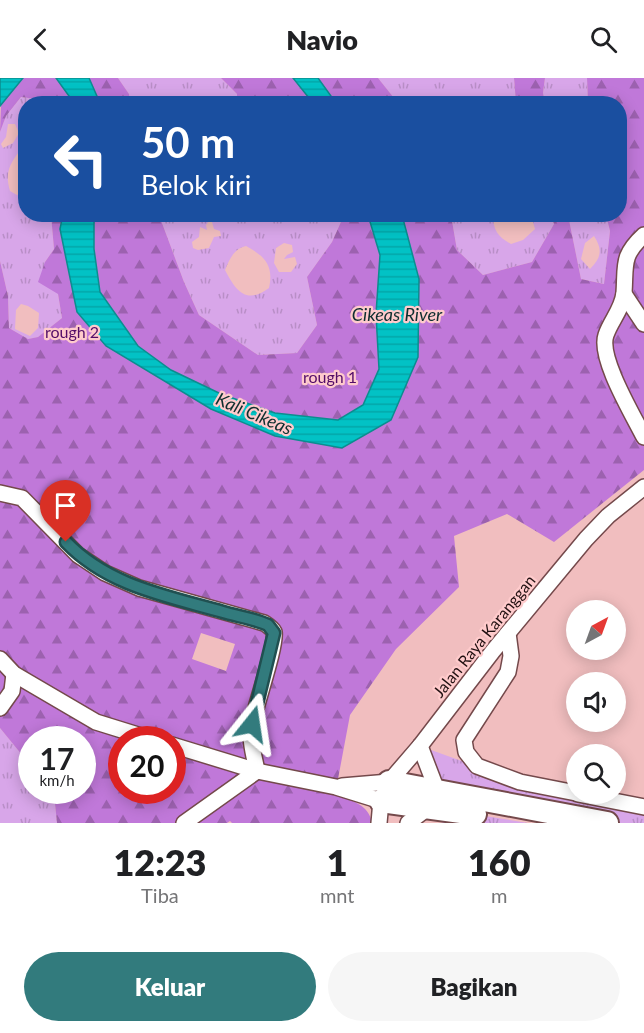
<!DOCTYPE html>
<html lang="id">
<style>
body{margin:0;font-family:Lato,sans-serif;background:#f6f6f6;color:#202124;height:100vh;display:flex;flex-direction:column;font-size:22px;white-space:nowrap}
*{box-sizing:border-box;margin:0}
p{font-size:20px;color:#757577}
.icon{flex:none;width:33px;height:33px;fill:none;stroke:currentColor;stroke-width:2;stroke-linecap:round;stroke-linejoin:round}
.map{position:relative;height:745px;overflow:hidden}
.panel{display:flex;flex-direction:column;background:#fff;flex:1}
.panel>*{flex:none}
.hud{position:absolute;left:18px;top:18px;width:609px;height:126px;border-radius:24px;box-shadow:0 3px 15px #0003;background:#1a4fa0;color:#fff;overflow:hidden}
.needle{width:39px;rotate:41deg}
.fabs{position:absolute;left:566px;top:522px;display:grid;gap:12px}
.fabs a{display:grid;place-items:center;width:60px;height:60px;border-radius:50%;background:#fff;box-shadow:0 3px 15px #0003;font-size:30px}
.speed{position:absolute;left:18px;top:648px;display:flex;gap:12px;font-size:30px;font-weight:700;text-align:center}
.speed>*{display:grid;place-content:center;width:78px;height:78px;border-radius:50%;background:#fff;box-shadow:0 3px 15px #0003;line-height:1}
.speed small{font-size:15px;font-weight:400}
.speed .limit{border:9px solid #d22;background:#fff;color:#111}
.pin{position:absolute;display:grid;place-items:center;width:51px;height:51px;color:#fff;margin:-62px -26px;border-radius:50% 50% 50% 0;rotate:-45deg;box-shadow:0 0 6px #0007}
.pin .icon{rotate:45deg}
.me{position:absolute;width:66px;margin:-33px;rotate:15deg;stroke-linejoin:round;filter:drop-shadow(0 0 4px #0008)}
.turn{display:flex;align-items:center;gap:21px;height:126px;padding:0 24px;font-size:27px}
.turn .icon{width:78px;height:78px;stroke-width:2.5}
.turn b{display:block;font-size:42px;line-height:51px}
.eta{display:flex;justify-content:space-evenly;align-items:center;height:102px;text-align:center}
.eta b{font-size:36px;font-weight:800;line-height:42px}
.cta{display:flex;gap:12px;margin-top:auto;padding:12px 24px}
.cta a{flex:1;height:69px;border-radius:36px;background:#327b7d;color:#fff;font-size:24px;font-weight:800;line-height:69px;text-align:center}
.cta a+a{background:#f6f6f6;color:#202124}
header{display:flex;justify-content:space-between;align-items:center;height:78px;padding:0 24px;background:#fff;font-size:27px;font-weight:800}
.map>svg:first-child{display:block}
.grass{fill:url(#grass-tufts);fill-rule:evenodd}
.forest{fill:url(#forest-firs);fill-rule:evenodd}
.water{fill:url(#water-rules);stroke:#0b8d8f;stroke-width:1.5}
.lines{fill:none;stroke-linecap:round;stroke-linejoin:round}
.minor-casing{stroke:#74494b;stroke-width:18}
.highway-casing{stroke:#74494b;stroke-width:26}
.minor{stroke:#fff;stroke-width:15}
.highway{stroke:#fff;stroke-width:22}
.route-casing{stroke:#205051;stroke-width:15}
.route{stroke:#327b7d;stroke-width:10}
.labels{text-anchor:middle;stroke-width:4.5;stroke-linejoin:round;paint-order:stroke}
.park-label{font-size:16px;fill:#540d68;stroke:#ffcbcc}
.street-label{font-size:16px;fill:#211011;stroke:#ffcbcc}
.water-label{font-size:18px;font-style:italic;fill:#0e2f2f;stroke:#ffcbcc}
</style>
<header><svg class="icon" aria-label="back" viewBox="0 0 24 24"><path d="M15 5l-7 7 7 7"/></svg>Navio<svg class="icon" aria-label="search" viewBox="0 0 24 24"><circle cx="10" cy="10" r="6"/><path d="M15 15l6 6"/></svg></header>
<div class="map">
<svg width="644" height="745" viewBox="0 0 644 745">
<defs>
<pattern id="grass-tufts" width="24" height="20" patternUnits="userSpaceOnUse" patternTransform="scale(1.5)"><rect width="24" height="20" fill="#d8a6e9"/><path d="M3 7l-1-3M5 7V3M7 7l1-3M15 17l-1-3M17 17v-4M19 17l1-3" fill="none" stroke="#b98ec7"/></pattern>
<pattern id="forest-firs" width="22" height="20" patternUnits="userSpaceOnUse" patternTransform="scale(1.5)"><rect width="22" height="20" fill="#c078d9"/><path d="M5 1l3.5 6h-7zM16 11l3.5 6h-7z" fill="#9c61af"/></pattern>
<pattern id="water-rules" width="6" height="5" patternUnits="userSpaceOnUse" patternTransform="scale(1.5)"><rect width="6" height="5" fill="#02c2c5"/><path d="M0 2.5h6" fill="none" stroke="#03a6a8"/></pattern>
</defs>
<rect width="100%" height="100%" fill="#f1bebf"/>
<g class="grass">
<polygon points="118,0 221,0 237,16 237,25 130,25 129,16"/>
<polygon points="378,0 514,0 516,25 398,25"/>
<polygon points="545,0 587,0 588,25 545,25 543,15"/>
<path d="M21,19L50,23L53,25L26,26C25,34 28,59 25,64C14,83 3,89 10,113L17,117L25,114L26,136L51,137L54,171L45,184L58,216L62,240L38,259L28,261L9,250L8,218L0,183V54L6,38ZM8,46H15L19,55L13,65L3,70L1,66L6,59ZM21,226L28,228L39,235L38,250L30,258L15,251L16,232Z"/>
<path d="M227,136L228,139L232,136L344,137L332,164L307,199L317,247L297,275L258,277L199,237L184,204L159,137ZM209,143L212,144L214,151L220,153L221,158L214,159L209,170L198,172L193,170L192,164L199,159L200,149L207,152L206,147ZM284,165L292,167L293,174L287,177L284,181L295,179L297,186L291,194H279L274,185L276,170ZM246,168C265,178 274,188 269,210C246,227 236,213 225,192C230,180 234,171 246,168Z"/>
<path d="M451,137H493C493,152 498,159 511,166L523,162L535,151L531,137H551L554,146L532,184L483,197L457,172Z"/>
<path d="M568,137H606L610,153L604,206L581,201ZM594,158C603,172 601,180 590,191L581,181L585,165Z"/>
<polygon points="0,650 31,688 32,712 52,713 54,716 57,745 0,745"/>
<polygon points="420,668 520,704 644,729 644,745 593,745 438,714"/>
<polygon points="429,729 528,745 443,745"/>
</g>
<g class="forest">
<polygon points="23,0 56,0 74,25 53,25 50,23 21,19 6,38 0,54 1,24"/>
<polygon points="89,0 118,0 129,16 130,25 100,25"/>
<polygon points="221,0 293,0 313,25 237,25 237,16"/>
<polygon points="318,0 378,0 398,25 336,25"/>
<polygon points="514,0 545,0 543,15 545,25 516,25"/>
<path d="M587,0H644V392L554,464L507,436L454,458L459,509L396,571L350,637L335,717C350,722 369,726 372,745H232L230,743L227,745H57L54,716L52,713L82,712V662H32L31,688L0,650V183L8,218L9,250L28,261L38,259L62,240L58,216L38,204L45,184L54,171L51,137H63L60,151L77,234L106,268L211,331L275,358L391,342L419,201L402,137H451L457,172L483,197L532,184L554,146L551,137H568L581,201L604,206L610,153L606,137L620,136V26L588,25ZM201,555L235,566L226,593L192,581ZM122,662H172V712H122Z"/>
<polygon points="94,137 159,137 184,204 199,237 258,277 297,275 317,247 307,199 332,164 344,137 368,137 380,177 376,236 379,291 363,327 338,342 275,335 221,316 171,292 138,268 100,214 94,171"/>
</g>
<g class="water">
<polygon points="0,0 23,0 0,28"/>
<polygon points="56,0 89,0 100,25 74,25"/>
<polygon points="293,0 318,0 336,25 313,25"/>
<polygon points="63,136 94,137 94,171 100,214 138,268 171,292 221,316 275,335 338,342 363,327 379,291 376,236 380,177 368,137 402,137 419,201 418,279 391,342 342,370 275,358 211,331 106,268 77,234 60,151"/>
</g>
<g class="lines">
<g class="minor-casing">
<g id="minor">
<path d="M644,157C621,178 626,187 624,215C622,232 611,242 606,257C598,279 633,337 644,359"/>
<polyline points="624,216 644,246"/>
<path d="M0,415L22,420L78,477L105,495L139,510L264,545C267,547 272,550 274,554C277,566 255,629 252,646C249,662 254,677 257,693"/>
<polyline points="508,555 511,578 508,594 464,662 466,674 477,688 520,704 576,715"/>
<polyline points="0,581 14,596 96,644 154,662"/>
<polyline points="0,630 12,613 14,596"/>
<polyline points="172,667 257,693 336,709 381,723"/>
<polyline points="420,668 438,715"/>
<polyline points="342,708 389,704"/>
<polyline points="578,716 644,729"/>
<polyline points="184,745 257,693"/>
<polyline points="379,745 381,723 389,704 420,668 493,573 586,461 608,438 644,409"/>
<polyline points="408,745 429,729"/>
</g>
</g>
<g class="highway-casing">
<g id="highway">
<polyline points="389,704 607,745"/>
<polyline points="381,723 475,736"/>
</g>
</g>
<use href="#minor" class="minor"/>
<use href="#highway" class="highway"/>
</g>
<g class="lines">
<g class="route-casing">
<path id="route" d="M66,464C108,508 167,518 223,534C236,538 256,541 268,547L274,555L252,646"/>
</g>
<use href="#route" class="route"/>
</g>
<g class="labels">
<g class="park-label">
<text x="72" y="260">rough 2</text>
<text x="330" y="305">rough 1</text>
</g>
<g class="street-label">
<text transform="translate(484 558) rotate(-51)" y="6">Jalan Raya Karanggan</text>
</g>
<g class="water-label">
<text x="397" y="243">Cikeas River</text>
<text transform="translate(254 336) rotate(23)" y="6">Kali Cikeas</text>
</g>
</g>
</svg>
<div class="fabs">
<a><svg class="needle" viewBox="-14 -14 28 28"><path d="M0-13l5 13h-10z" fill="#e53935"/><path d="M0 13l5-13h-10z" fill="#757577"/></svg></a>
<a><svg class="icon" aria-label="sound" viewBox="0 0 24 24"><path d="M4 9h4l5-4v14l-5-4H4zM17 9q2 3 0 6"/></svg></a>
<a><svg class="icon" aria-label="search" viewBox="0 0 24 24"><circle cx="10" cy="10" r="6"/><path d="M15 15l6 6"/></svg></a>
</div>
<div class="speed"><div>17<small>km/h</small></div><div class="limit">20</div></div>
<div class="pin" style="left:66px;top:464px;background:#d93025"><svg class="icon" aria-label="arrive" viewBox="0 0 24 24"><path d="M6 21V4h12l-3 4 3 4H6"/></svg></div>
<svg class="me" style="left:252px;top:646px" viewBox="-20 -20 40 40"><path d="M0-17L14 15 0 8-14 15z" fill="#327b7d" stroke="#fff" stroke-width="4"/></svg>
<div class="hud">
<div class="turn"><svg class="icon" aria-label="left" viewBox="0 0 24 24"><path d="M17 20v-9H6M10 6l-5 5 5 5"/></svg><div><b>50 m</b>Belok kiri</div></div>
</div>
</div>
<section class="panel">
<div class="eta">
<div><b>12:23</b><p>Tiba</p></div>
<div><b>1</b><p>mnt</p></div>
<div><b>160</b><p>m</p></div>
</div>
<div class="cta"><a>Keluar</a><a>Bagikan</a></div>
</section>
